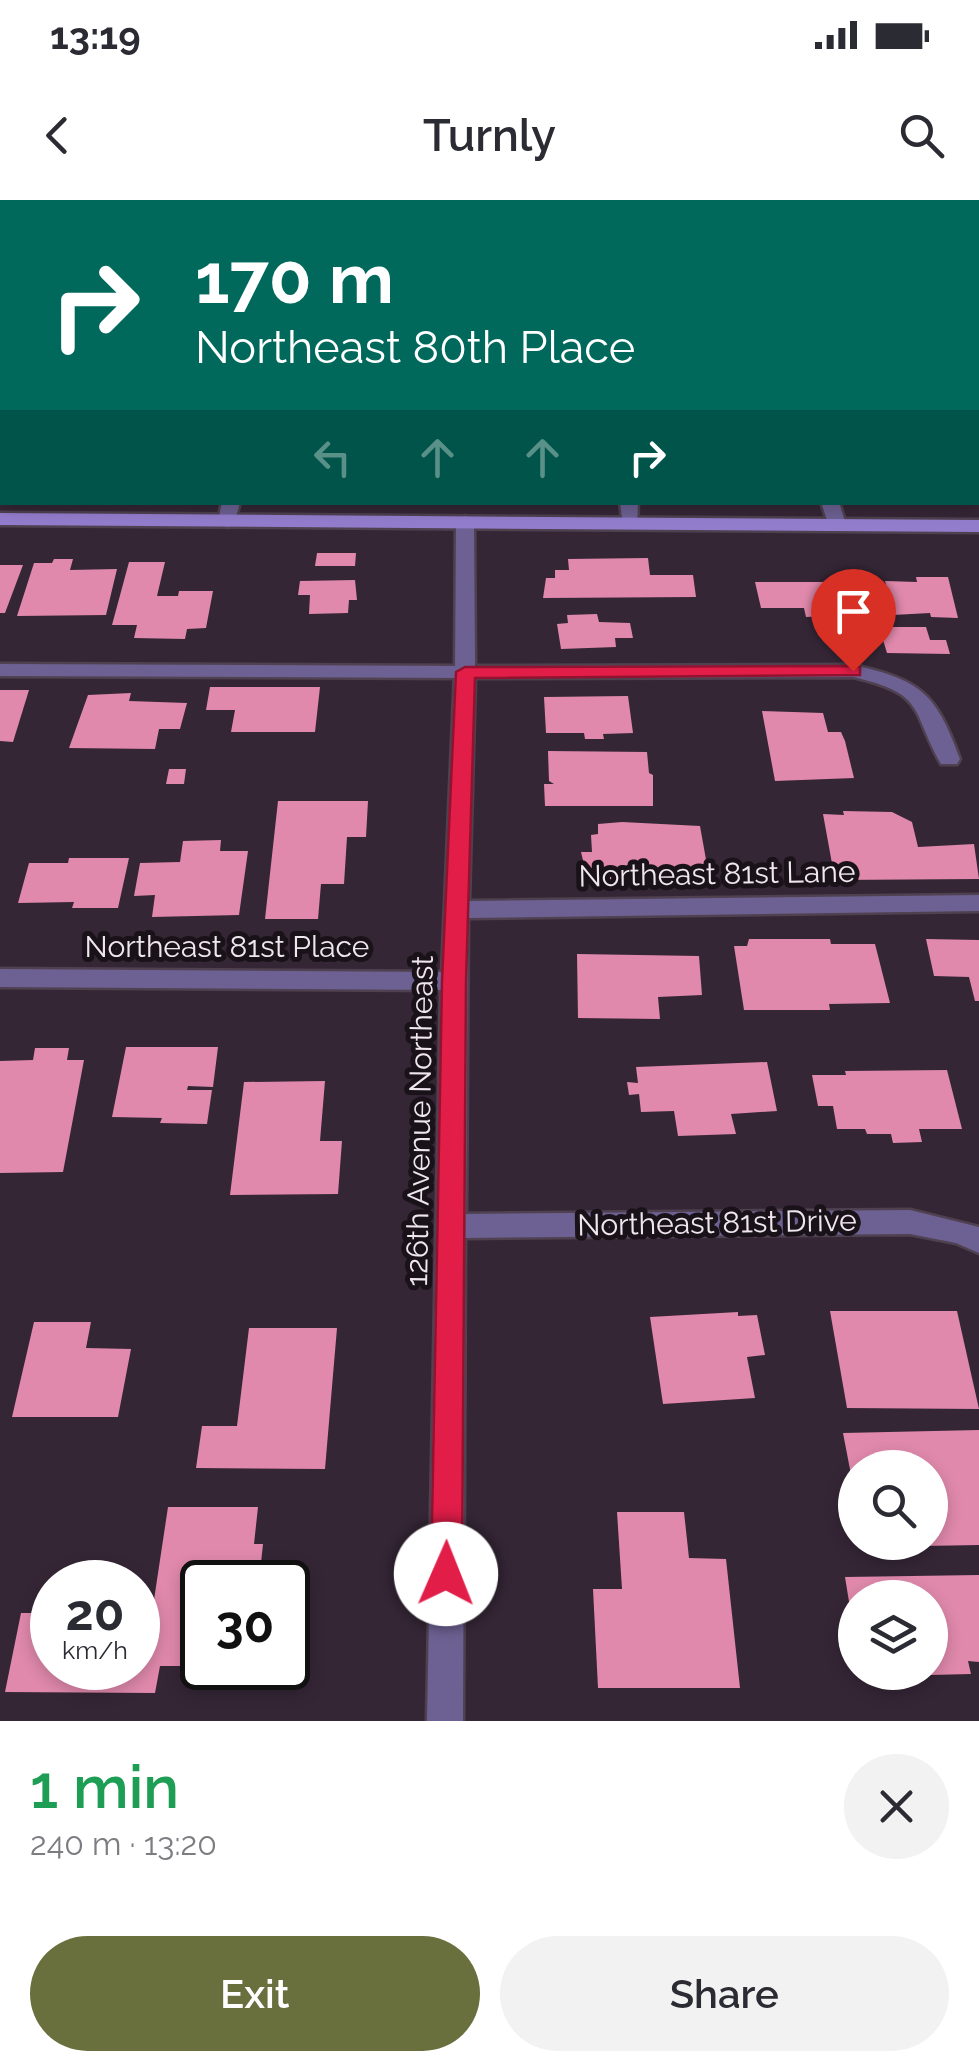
<!DOCTYPE html>
<meta charset="utf-8">
<style>
body{margin:0;font-family:Raleway,sans-serif;background:#f2f2f3;color:#2b2b33;height:100vh;display:flex;flex-direction:column;font-size:38px;white-space:nowrap}
*{box-sizing:border-box;margin:0}
p{font-size:32px;color:#7c7c81}
.icon{flex:none;width:55px;height:55px;fill:none;stroke:currentColor;stroke-width:2;stroke-linecap:round;stroke-linejoin:round}
.map{position:relative;height:1521px;overflow:hidden}
.sheet{display:flex;flex-direction:column;background:#fff;flex:1}
.sheet>*{flex:none}
.hud{position:absolute;left:0px;top:0px;width:980px;height:305px;box-shadow:0 5px 15px #0003;background:#00695c;color:#fff;overflow:hidden}
.fabs{position:absolute;left:838px;top:1250px;display:grid;gap:20px}
.fabs a{display:grid;place-items:center;width:110px;height:110px;border-radius:50%;background:#fff;box-shadow:0 5px 15px #0003;font-size:50px}
.speed{position:absolute;left:30px;top:1360px;display:flex;gap:20px;font-size:50px;font-weight:700;text-align:center}
.speed>*{display:grid;place-content:center;width:130px;height:130px;border-radius:50%;background:#fff;box-shadow:0 5px 15px #0003;line-height:1}
.speed small{font-size:25px;font-weight:400}
.speed .limit{border:5px solid #111;border-radius:15px;background:#fff;color:#111}
.pin{position:absolute;display:grid;place-items:center;width:85px;height:85px;color:#fff;margin:-102px -42px;border-radius:50% 50% 50% 0;rotate:-45deg;box-shadow:0 0 10px #0007}
.pin .icon{rotate:45deg}
.me{position:absolute;width:110px;margin:-55px;rotate:1deg;stroke-linejoin:round;filter:drop-shadow(0 0 8px #0008)}
.turn{display:flex;align-items:center;gap:35px;height:210px;padding:0 30px;font-size:45px}
.turn .icon{width:130px;height:130px;stroke-width:2.5}
.turn b{display:block;font-size:70px;line-height:85px}
.lanes{display:flex;align-items:center;height:95px;padding:0 30px;background:#0003;justify-content:center;gap:50px;direction:ltr}
.lanes .off{opacity:.35}
.round{display:grid;place-items:center;flex:none;width:105px;height:105px;border-radius:52px;background:#f2f2f3}
.summary{display:flex;align-items:center;justify-content:space-between;height:170px;padding:0 30px}
h1{font-size:60px;font-weight:600;line-height:75px;color:#1e9e55}
.action{display:flex;gap:20px;margin-top:auto;padding:20px 30px}
.action a{flex:1;height:115px;border-radius:60px;background:#696f3d;color:#fff;font-size:40px;font-weight:600;line-height:115px;text-align:center}
.action a+a{background:#f2f2f3;color:#2b2b33}
.status{display:flex;justify-content:space-between;align-items:center;height:70px;padding:0 50px;background:#fff;direction:ltr}
.status svg{height:28px;fill:currentColor}
header{display:flex;justify-content:space-between;align-items:center;height:130px;padding:0 30px;background:#fff;font-size:45px;font-weight:600}
.map>svg:first-child{display:block}
.building{fill:#e089ac}
.lines{fill:none;stroke-linecap:round;stroke-linejoin:round}
.lane-casing{stroke:#4f4150;stroke-width:5}
.street-casing{stroke:#4f4150;stroke-width:5}
.secondary-casing{stroke:#4f4150;stroke-width:5}
.lane{fill:#6d6193;fill-rule:evenodd}
.street{fill:#6d6193;fill-rule:evenodd}
.secondary{fill:#927dcd;fill-rule:evenodd}
.route{fill:#e11d48;stroke:#92132f;stroke-width:2.5}
.labels{text-anchor:middle;stroke-width:10;stroke-linejoin:round;paint-order:stroke}
.street-label{font-size:30px;fill:#f0e6f0;stroke:#191219}
</style>
<div class="status"><b>13:19</b><svg viewBox="0 0 49 12"><path d="M0 12V9h3v3zM5 12V6h3v6zM10 12V3h3v9zM15 12V0h3v12zM26 1h20v11H26zM47 4h2v5h-2z"/></svg></div>
<header><svg class="icon" aria-label="back" viewBox="0 0 24 24"><path d="M15 5l-7 7 7 7"/></svg>Turnly<svg class="icon" aria-label="search" viewBox="0 0 24 24"><circle cx="10" cy="10" r="6"/><path d="M15 15l6 6"/></svg></header>
<div class="map">
<svg width="979" height="1521" viewBox="0 0 979 1521">
<rect width="100%" height="100%" fill="#352636"/>
<g class="building">
<polygon points="317,353 356,353 355,366 315,366"/>
<polygon points="648,358 650,375 693,375 696,397 543,398 546,378 555,378 555,370 569,370 568,359"/>
<polygon points="54,359 73,359 70,370 117,369 106,415 17,416 34,363 52,363"/>
<polygon points="129,362 165,362 157,396 178,396 179,391 213,391 206,428 187,429 185,439 134,438 137,425 112,425"/>
<polygon points="0,365 23,365 5,413 0,413"/>
<polygon points="916,377 948,377 958,418 931,417 930,413 893,415 885,395 889,395 885,381 917,382"/>
<polygon points="355,380 357,400 349,400 348,413 309,414 310,395 298,395 300,381"/>
<polygon points="755,382 853,382 860,408 824,408 826,416 806,417 804,408 761,408"/>
<polygon points="597,414 599,422 630,423 633,438 615,438 616,447 561,449 557,424 568,423 567,415"/>
<polygon points="879,427 926,427 930,440 946,440 950,454 887,453"/>
<polygon points="210,487 320,487 315,532 231,532 235,510 206,510"/>
<polygon points="0,490 29,490 13,542 0,541"/>
<polygon points="131,493 129,501 187,503 180,529 159,529 155,549 69,548 88,495"/>
<polygon points="628,496 633,533 603,534 604,539 585,539 584,533 546,533 544,497"/>
<polygon points="762,511 823,513 828,532 841,532 845,541 854,578 775,581"/>
<polygon points="548,551 647,552 649,573 653,575 653,606 545,606 544,584 554,584 549,581"/>
<polygon points="169,569 186,569 184,584 166,584"/>
<polygon points="278,601 368,601 366,637 347,637 344,684 321,684 318,719 265,719"/>
<polygon points="843,611 892,612 912,622 918,647 974,644 979,679 835,680 823,614 844,615"/>
<polygon points="622,622 700,626 710,682 588,681 581,652 592,652 591,635 598,634 598,624"/>
<polygon points="221,640 220,651 248,651 239,715 152,717 155,695 134,696 140,663 180,662 183,641"/>
<polygon points="69,658 129,658 118,708 72,708 74,702 18,703 29,663 68,663"/>
<polygon points="749,739 830,739 831,744 875,744 890,803 829,804 830,810 744,810 734,746 747,746"/>
<polygon points="926,739 979,740 979,801 975,801 969,777 934,776"/>
<polygon points="577,754 699,756 702,795 658,797 660,819 578,818"/>
<polygon points="126,847 218,847 213,887 188,886 187,890 212,890 207,924 160,923 162,918 112,917"/>
<polygon points="35,848 69,848 67,860 84,860 63,972 0,973 0,861 33,860"/>
<polygon points="767,862 777,911 731,914 736,934 678,936 674,911 641,912 639,894 629,895 627,882 638,883 636,867"/>
<polygon points="947,870 962,929 919,929 922,942 893,943 891,934 867,934 865,929 837,929 833,906 818,906 812,875 846,875 845,871"/>
<polygon points="325,881 320,941 342,941 338,994 230,995 244,882"/>
<polygon points="830,1111 957,1111 979,1209 847,1208"/>
<polygon points="738,1112 738,1116 757,1115 765,1155 747,1157 755,1198 663,1204 650,1117"/>
<polygon points="34,1122 91,1122 86,1148 131,1149 118,1217 12,1217"/>
<polygon points="249,1128 337,1128 325,1269 196,1268 202,1226 237,1226"/>
<polygon points="979,1230 979,1345 865,1347 864,1342 930,1342 930,1268 855,1268 853,1285 843,1233"/>
<polygon points="168,1307 258,1307 254,1344 263,1344 259,1382 202,1382 202,1466 160,1466 155,1493 5,1492 21,1413 52,1413 52,1468 138,1468 138,1413 152,1413"/>
<polygon points="617,1312 684,1312 689,1358 726,1359 740,1488 598,1488 593,1389 622,1389"/>
<polygon points="979,1375 979,1462 968,1461 971,1474 930,1475 930,1398 855,1398 855,1414 851,1414 845,1377"/>
</g>
<g class="lines">
<g class="lane-casing">
<g id="lane">
<rect x="509" y="0" width="14" height="2"/>
<rect x="0" y="121" width="2" height="10"/>
<polygon points="620,302 638,302 637,327 623,327"/>
<polygon points="0,464 465,466 475,472 465,478 0,476"/>
</g>
</g>
<g class="street-casing">
<g id="street">
<rect x="299" y="0" width="14" height="2"/>
<polygon points="843,0 857,0 858,2 844,2"/>
<polygon points="222,302 240,302 234,325 227,327 218,321"/>
<polygon points="821,302 839,302 846,325 844,329 830,329"/>
<path d="M465,316L474,322L475,466L853,465C921,480 936,493 960,559L957,564H941C910,508 926,494 853,477L475,478L469,701L979,695V711L468,718L466,1014L910,1010L979,1027V1053L956,1043L910,1034L465,1038L463,1521H427L441,790L0,787V769L442,772L455,472L456,322Z"/>
</g>
</g>
<g class="secondary-casing">
<polygon id="secondary" points="0,313 979,320 979,332 0,325"/>
</g>
<use href="#lane" class="lane"/>
<use href="#street" class="street"/>
<use href="#secondary" class="secondary"/>
</g>
<polygon class="route" points="853,466 860,467 860,475 475,478 466,781 462,1374 457,1385 446,1389 436,1385 431,1374 442,781 456,472 465,467"/>
<g class="labels">
<g class="street-label">
<text transform="translate(717 674) rotate(-1)" y="10">Northeast 81st Lane</text>
<text x="227" y="757">Northeast 81st Place</text>
<text transform="translate(420 921) rotate(-89)" y="10">126th Avenue Northeast</text>
<text transform="translate(717 1023) rotate(-1)" y="10">Northeast 81st Drive</text>
</g>
</g>
</svg>
<div class="fabs">
<a><svg class="icon" aria-label="search" viewBox="0 0 24 24"><circle cx="10" cy="10" r="6"/><path d="M15 15l6 6"/></svg></a>
<a><svg class="icon" aria-label="layers" viewBox="0 0 24 24"><path d="M12 4l9 5-9 5-9-5zM3 14l9 5 9-5"/></svg></a>
</div>
<div class="speed"><div>20<small>km/h</small></div><div class="limit">30</div></div>
<div class="pin" style="left:853px;top:471px;background:#d93025"><svg class="icon" aria-label="arrive" viewBox="0 0 24 24"><path d="M6 21V4h12l-3 4 3 4H6"/></svg></div>
<svg class="me" style="left:446px;top:1374px" viewBox="-20 -20 40 40"><circle r="19" fill="#fff"/><path d="M0-13L10 11 0 6-10 11z" fill="#e11d48"/></svg>
<div class="hud">
<div class="turn"><svg class="icon" aria-label="right" viewBox="0 0 24 24"><path d="M7 20v-9h11M14 6l5 5-5 5"/></svg><div><b>170 m</b>Northeast 80th Place</div></div>
<div class="lanes"><svg class="icon off" aria-label="left" viewBox="0 0 24 24"><path d="M17 20v-9H6M10 6l-5 5 5 5"/></svg><svg class="icon off" aria-label="ahead" viewBox="0 0 24 24"><path d="M12 20V5M6 11l6-6 6 6"/></svg><svg class="icon off" aria-label="ahead" viewBox="0 0 24 24"><path d="M12 20V5M6 11l6-6 6 6"/></svg><svg class="icon" aria-label="right" viewBox="0 0 24 24"><path d="M7 20v-9h11M14 6l5 5-5 5"/></svg></div>
</div>
</div>
<section class="sheet">
<div class="summary"><div><h1>1 min</h1><p>240 m · 13:20</p></div><a class="round"><svg class="icon" aria-label="close" viewBox="0 0 24 24"><path d="M6 6l12 12M18 6L6 18"/></svg></a></div>
<div class="action"><a>Exit</a><a>Share</a></div>
</section>
